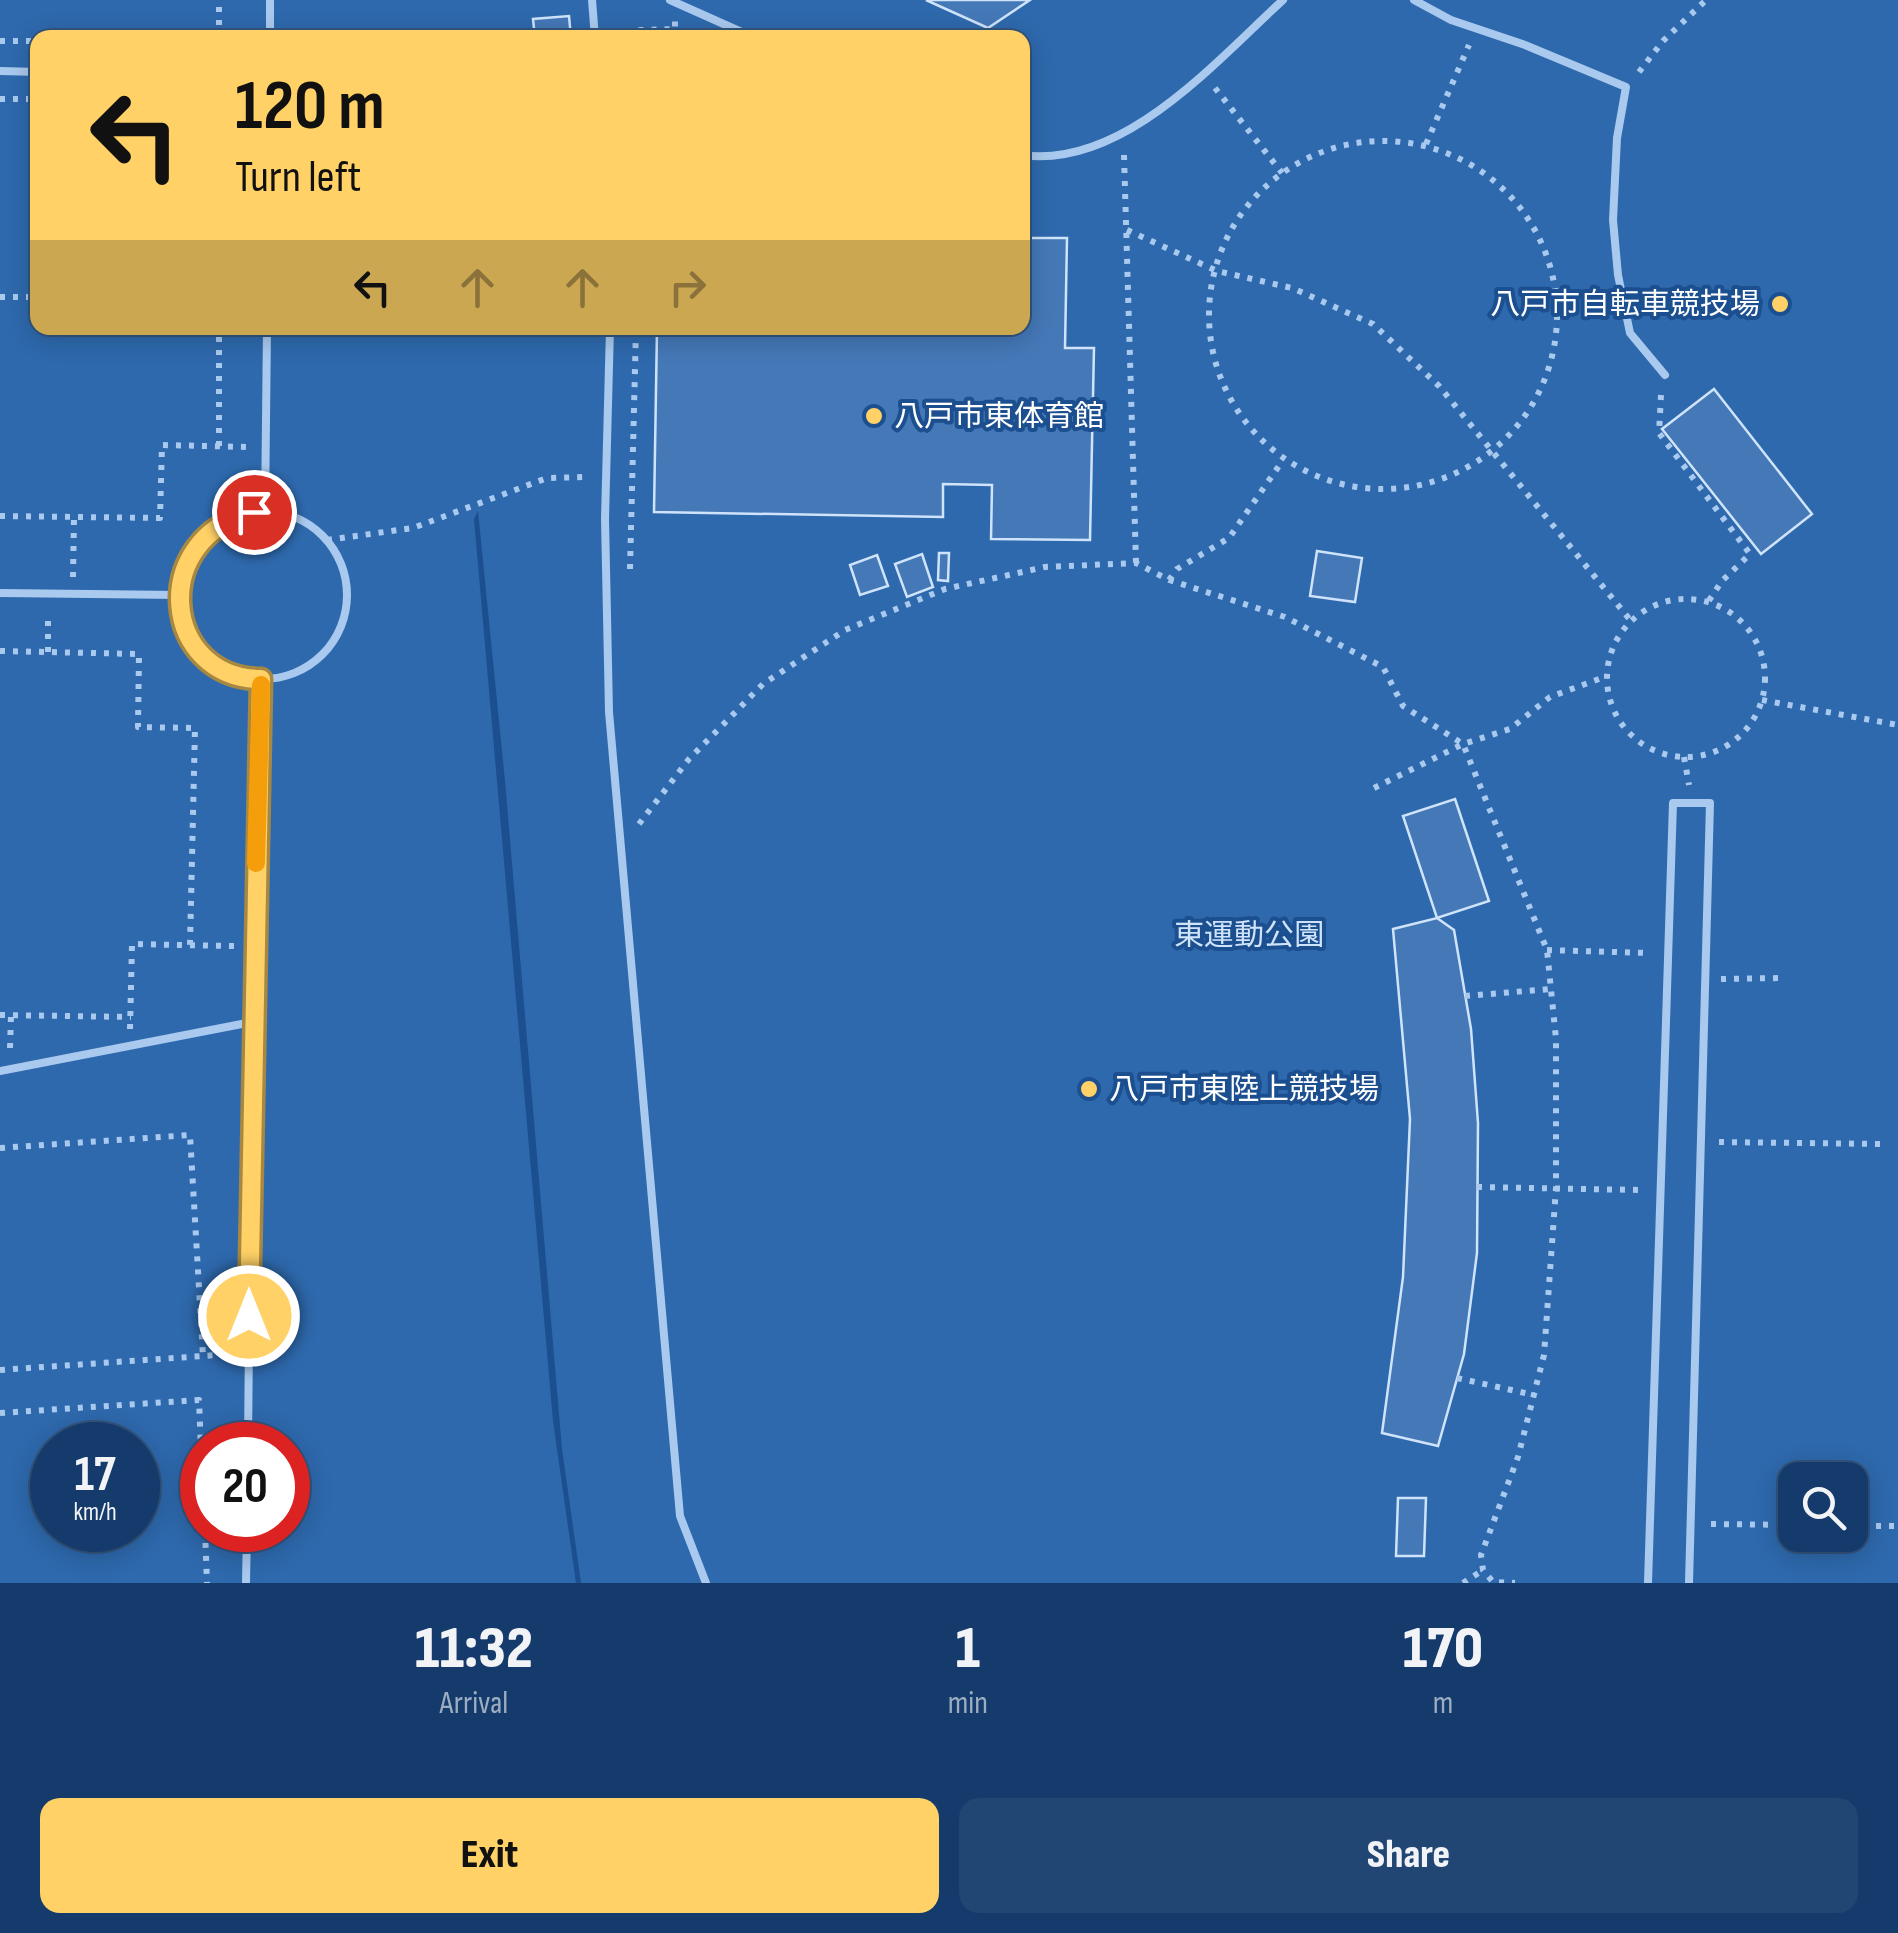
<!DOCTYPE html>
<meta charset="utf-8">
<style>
body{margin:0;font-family:"Sofia Sans Condensed","Noto Sans JP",sans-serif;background:#214673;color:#f1f3f6;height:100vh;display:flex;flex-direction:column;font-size:38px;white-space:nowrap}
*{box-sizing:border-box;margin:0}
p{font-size:32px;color:#9dadc1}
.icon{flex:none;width:55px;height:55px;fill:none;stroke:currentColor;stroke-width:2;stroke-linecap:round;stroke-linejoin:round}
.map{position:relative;height:1583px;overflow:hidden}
.sheet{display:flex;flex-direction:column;background:#143b6b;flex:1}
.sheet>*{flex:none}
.hud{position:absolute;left:30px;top:30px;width:1000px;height:305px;border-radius:20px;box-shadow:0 5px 25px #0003,0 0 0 2px #33557e;background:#ffd166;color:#111;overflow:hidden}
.buttons{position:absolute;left:1778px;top:1462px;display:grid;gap:20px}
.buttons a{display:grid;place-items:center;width:90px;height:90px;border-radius:20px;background:#143b6b;box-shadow:0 5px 25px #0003,0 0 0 2px #33557e;font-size:50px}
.speed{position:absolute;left:30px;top:1422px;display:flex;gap:20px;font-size:50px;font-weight:700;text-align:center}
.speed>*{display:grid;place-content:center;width:130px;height:130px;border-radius:50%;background:#143b6b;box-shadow:0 5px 25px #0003,0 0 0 2px #33557e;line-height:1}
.speed small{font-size:25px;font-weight:400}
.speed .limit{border:15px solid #d22;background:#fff;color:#111}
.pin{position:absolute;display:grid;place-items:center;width:85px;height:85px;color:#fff;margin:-42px;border:5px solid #fff;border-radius:50%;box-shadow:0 2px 10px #0007}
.me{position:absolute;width:110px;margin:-55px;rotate:0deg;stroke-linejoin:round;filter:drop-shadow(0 0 8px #0008)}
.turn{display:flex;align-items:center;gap:35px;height:210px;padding:0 40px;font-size:45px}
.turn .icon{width:130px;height:130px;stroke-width:2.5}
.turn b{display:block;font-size:70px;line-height:85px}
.lanes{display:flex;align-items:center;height:95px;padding:0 40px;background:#0003;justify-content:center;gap:50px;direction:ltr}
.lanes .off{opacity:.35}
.eta{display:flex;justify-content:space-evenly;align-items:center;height:170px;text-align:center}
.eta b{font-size:60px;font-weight:800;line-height:70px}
.primary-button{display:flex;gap:20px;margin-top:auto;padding:20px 40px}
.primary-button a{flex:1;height:115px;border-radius:20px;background:#ffd166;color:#111;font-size:40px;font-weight:800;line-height:115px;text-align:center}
.primary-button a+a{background:#214673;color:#f1f3f6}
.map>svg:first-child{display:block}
.green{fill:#2e69ad;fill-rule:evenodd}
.building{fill:#4478b7;stroke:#cfe3fa;stroke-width:2.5}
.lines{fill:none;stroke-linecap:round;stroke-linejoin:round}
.path{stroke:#a9c9ee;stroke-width:6;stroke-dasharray:5 8;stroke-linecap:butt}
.lane{stroke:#a9c9ee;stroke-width:8}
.route-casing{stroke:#a68842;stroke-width:25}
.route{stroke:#ffd166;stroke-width:18}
.slow{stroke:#f59e0b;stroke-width:18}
.poi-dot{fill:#ffd166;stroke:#1b4f8f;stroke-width:4}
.labels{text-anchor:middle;stroke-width:8;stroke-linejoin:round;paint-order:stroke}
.poi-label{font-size:30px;fill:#fff;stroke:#1b4f8f;text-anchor:start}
.park-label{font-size:30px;fill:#cfe3fa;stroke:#1b4f8f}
</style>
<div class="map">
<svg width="1898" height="1583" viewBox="0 0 1898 1583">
<rect width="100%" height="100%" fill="#1b4f8f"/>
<path class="green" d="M0,0H1898V1583H581L562,1449L505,781L478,511L474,519L553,1421L576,1583H0ZM38,38H1022V328H38ZM52,1445H138V1530H52ZM202,1445H288V1530H202ZM1795,1480H1850V1535H1795Z"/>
<g class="building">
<polygon points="926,0 1030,0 988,28"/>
<polygon points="569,16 571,38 535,38 533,19"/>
<polygon points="1022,199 1025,199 1025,238 1067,238 1065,348 1094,348 1090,540 991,539 992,485 943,484 943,517 654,512 657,328 1022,328"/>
<polygon points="1714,389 1812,514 1761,554 1662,429"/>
<polygon points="1317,551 1362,558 1355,602 1310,596"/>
<polygon points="939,553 949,553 948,581 938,580"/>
<polygon points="922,554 933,587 907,597 895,564"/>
<polygon points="877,555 888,586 860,595 850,565"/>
<polygon points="1455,799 1489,901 1437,918 1403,816"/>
<polygon points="1437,918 1454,930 1471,1029 1478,1123 1477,1253 1464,1354 1438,1446 1382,1433 1403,1277 1410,1119 1393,929"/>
<polygon points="1398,1498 1426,1498 1424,1556 1396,1556"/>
</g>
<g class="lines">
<g class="path">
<polyline points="219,38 219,0"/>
<polyline points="628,38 640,30 675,29 675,21"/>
<polyline points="0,41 38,41"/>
<polyline points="1639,72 1663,41 1706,0"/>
<polyline points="1215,88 1282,173"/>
<polyline points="0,99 38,99"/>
<circle cx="1383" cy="315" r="174"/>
<polyline points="1426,144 1469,45"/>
<polyline points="1124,155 1136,563"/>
<polyline points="1127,230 1217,271 1292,288 1373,324 1439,386 1631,621"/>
<polyline points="0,297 38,297"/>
<polyline points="1661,395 1659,433 1750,554 1722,581 1708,602"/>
<polyline points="219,446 219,328"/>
<polyline points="0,516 160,518 162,445 249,447"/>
<polyline points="327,540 413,528 547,478 586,477"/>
<polyline points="630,569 636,328"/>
<polyline points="73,577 74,517"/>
<polyline points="1169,580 1177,569 1229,538 1281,463"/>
<circle cx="1686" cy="678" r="79"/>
<polyline points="0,651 139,654 138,727 195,728 190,945"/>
<polyline points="48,652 48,613"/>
<polyline points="1762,700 1898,725"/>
<polyline points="1684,757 1689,785"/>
<polyline points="1374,788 1463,744 1510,729 1550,697 1607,676"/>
<polyline points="639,824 689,759 763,684 845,630 945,589 1045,567 1136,563 1169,580 1285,617 1383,667 1403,706 1463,744 1547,950 1556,1039 1556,1188 1544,1355 1518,1457 1481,1555 1483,1570 1493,1582 1515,1583"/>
<polyline points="1547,950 1649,953"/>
<polyline points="1721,979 1781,978"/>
<polyline points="1465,996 1551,989"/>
<polyline points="0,1015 131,1017"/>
<polyline points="130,1029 132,944 234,946"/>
<polyline points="10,1048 11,1016"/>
<polyline points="1719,1142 1882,1144"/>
<polyline points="0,1148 190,1135 203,1356"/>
<polyline points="1477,1187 1641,1190"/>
<polyline points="0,1370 232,1354"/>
<polyline points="1457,1378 1534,1395"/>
<polyline points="0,1413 199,1400 202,1474"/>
<polyline points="1711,1524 1795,1525"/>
<polyline points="1850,1526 1898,1526"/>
<polyline points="205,1530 207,1583"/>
<polyline points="1463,1583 1483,1570"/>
</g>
<g class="lane">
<polyline points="592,0 595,38"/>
<polyline points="670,0 755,38"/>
<polyline points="1414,0 1451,20 1525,45 1626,87 1617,138 1613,220 1618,275 1630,333 1665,375"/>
<polyline points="270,38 270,0"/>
<polyline points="0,71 38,72"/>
<path d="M1022,155C1123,169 1215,62 1283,0"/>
<polyline points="610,328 605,519 609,712 680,1516 706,1583"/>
<circle cx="263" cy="595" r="84"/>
<polyline points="265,512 267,328"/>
<polyline points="0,593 179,595"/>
<polyline points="0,1071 252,1022"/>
<polyline points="248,1445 252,1022 261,679"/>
<polyline points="246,1583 247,1530"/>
<polyline points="1648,1583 1673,803 1710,803 1689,1583"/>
</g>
</g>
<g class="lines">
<g class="route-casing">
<path id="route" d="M249,1316L261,679C162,679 147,537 254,512"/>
</g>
<use href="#route" class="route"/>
<polyline class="slow" points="256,863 261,685"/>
</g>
<g class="poi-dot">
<circle cx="1780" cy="304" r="10"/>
<circle cx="874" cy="416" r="10"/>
<circle cx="1089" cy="1089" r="10"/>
</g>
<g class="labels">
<g class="poi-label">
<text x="1760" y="314" text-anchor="end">八戸市自転車競技場</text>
<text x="894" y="426">八戸市東体育館</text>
<text x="1109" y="1099">八戸市東陸上競技場</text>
</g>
<g class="park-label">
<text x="1249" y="945">東運動公園</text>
</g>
</g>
</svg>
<div class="buttons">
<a><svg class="icon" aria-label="search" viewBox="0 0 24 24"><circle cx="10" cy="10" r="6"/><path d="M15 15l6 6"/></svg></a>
</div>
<div class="speed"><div>17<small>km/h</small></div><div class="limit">20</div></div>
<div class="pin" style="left:254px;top:512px;background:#d93025"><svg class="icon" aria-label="arrive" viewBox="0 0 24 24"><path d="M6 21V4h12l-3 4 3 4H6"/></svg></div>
<svg class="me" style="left:249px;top:1316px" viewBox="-20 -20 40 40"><circle r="17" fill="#ffd166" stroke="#fff" stroke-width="3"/><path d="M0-11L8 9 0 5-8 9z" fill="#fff"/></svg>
<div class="hud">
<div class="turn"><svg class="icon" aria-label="left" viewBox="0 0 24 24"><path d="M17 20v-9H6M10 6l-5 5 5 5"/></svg><div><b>120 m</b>Turn left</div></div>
<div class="lanes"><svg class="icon" aria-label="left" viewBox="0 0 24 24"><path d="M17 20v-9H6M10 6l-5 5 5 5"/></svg><svg class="icon off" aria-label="ahead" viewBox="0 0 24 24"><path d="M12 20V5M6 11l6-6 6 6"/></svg><svg class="icon off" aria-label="ahead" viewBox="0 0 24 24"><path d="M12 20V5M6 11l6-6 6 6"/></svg><svg class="icon off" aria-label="right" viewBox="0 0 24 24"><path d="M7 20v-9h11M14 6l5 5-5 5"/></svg></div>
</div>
</div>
<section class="sheet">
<div class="eta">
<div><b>11:32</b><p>Arrival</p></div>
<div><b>1</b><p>min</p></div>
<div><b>170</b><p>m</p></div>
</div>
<div class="primary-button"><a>Exit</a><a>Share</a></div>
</section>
